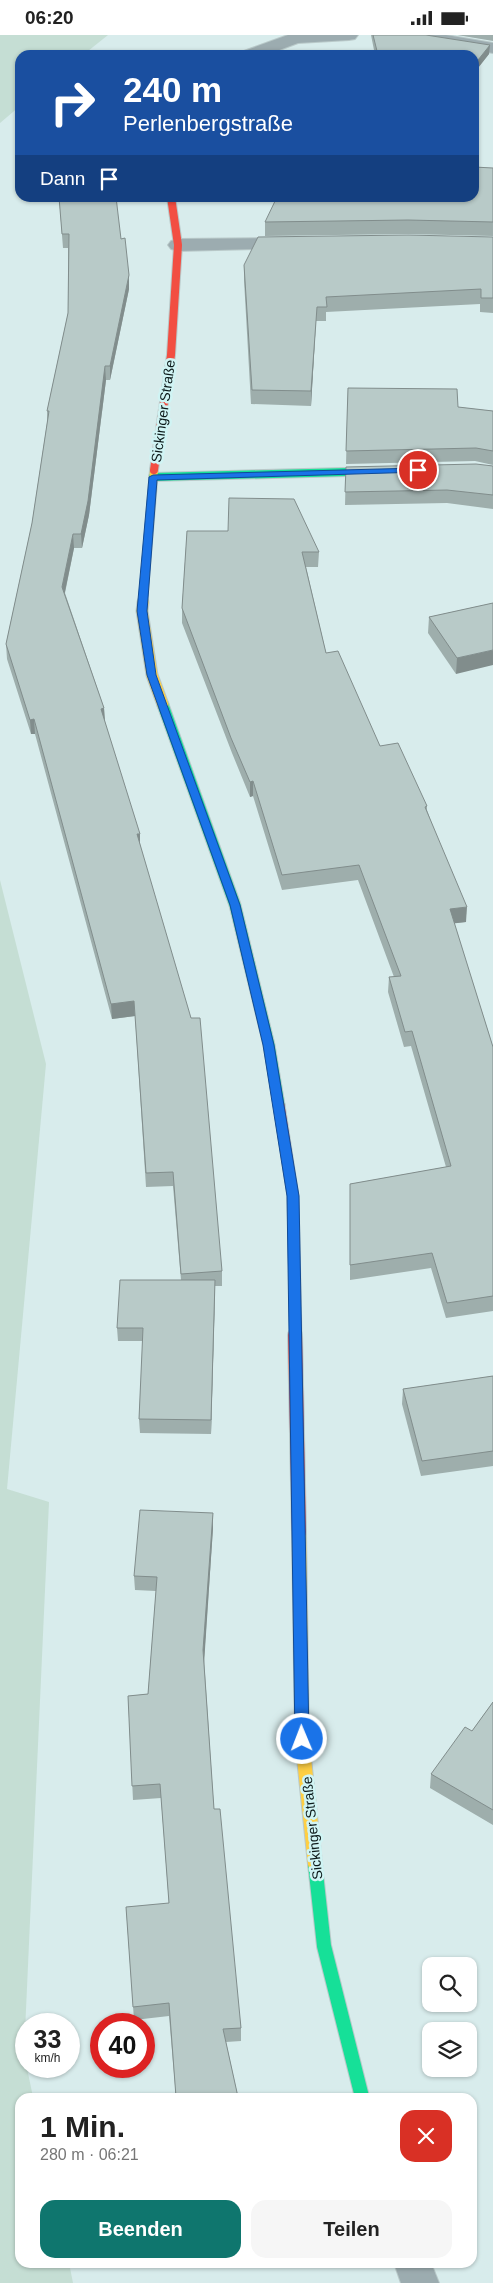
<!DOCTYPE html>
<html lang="de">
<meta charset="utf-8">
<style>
body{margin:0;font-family:Arial,sans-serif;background:#f6f6f6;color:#222;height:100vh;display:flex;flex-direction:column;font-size:19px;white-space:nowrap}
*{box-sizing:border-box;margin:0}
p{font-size:16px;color:#767676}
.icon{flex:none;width:28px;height:28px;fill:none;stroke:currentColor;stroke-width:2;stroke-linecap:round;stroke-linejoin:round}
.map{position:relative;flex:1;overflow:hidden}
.panel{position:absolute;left:15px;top:2058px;width:462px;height:175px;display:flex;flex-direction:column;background:#fff;border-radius:15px;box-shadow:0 1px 4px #0004}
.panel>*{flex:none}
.hud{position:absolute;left:15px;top:15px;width:464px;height:152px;border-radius:15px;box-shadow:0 1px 4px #0004;background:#1a4fa0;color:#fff;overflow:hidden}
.tools{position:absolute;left:422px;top:1922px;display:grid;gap:10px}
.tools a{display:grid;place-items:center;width:55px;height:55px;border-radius:10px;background:#fff;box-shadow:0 1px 4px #0004;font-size:25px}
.speed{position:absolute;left:15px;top:1978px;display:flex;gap:10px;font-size:25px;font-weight:700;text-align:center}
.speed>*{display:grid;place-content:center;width:65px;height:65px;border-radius:50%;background:#fff;box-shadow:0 1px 4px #0004;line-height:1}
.speed small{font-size:12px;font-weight:400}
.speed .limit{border:8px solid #d22;background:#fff;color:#111}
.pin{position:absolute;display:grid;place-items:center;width:42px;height:42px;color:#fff;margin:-21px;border:2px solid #fff;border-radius:50%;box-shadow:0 1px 5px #0007}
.me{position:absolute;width:55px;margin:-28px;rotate:359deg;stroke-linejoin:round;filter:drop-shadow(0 0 4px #0008)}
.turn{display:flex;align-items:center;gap:18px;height:105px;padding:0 25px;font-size:22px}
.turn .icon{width:65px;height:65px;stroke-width:2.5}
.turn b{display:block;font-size:35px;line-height:42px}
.then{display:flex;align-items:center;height:48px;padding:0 25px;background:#0003;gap:10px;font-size:19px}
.round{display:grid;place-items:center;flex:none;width:52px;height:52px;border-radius:15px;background:#f6f6f6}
.overview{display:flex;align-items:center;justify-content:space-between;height:85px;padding:0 25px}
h1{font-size:30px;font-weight:700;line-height:38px}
.cta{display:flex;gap:10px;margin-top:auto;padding:10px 25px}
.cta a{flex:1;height:58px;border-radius:15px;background:#0f766e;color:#fff;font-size:20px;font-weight:700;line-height:58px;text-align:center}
.cta a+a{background:#f6f6f6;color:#222}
.status{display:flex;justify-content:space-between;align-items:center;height:35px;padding:0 25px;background:#fff;direction:ltr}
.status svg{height:14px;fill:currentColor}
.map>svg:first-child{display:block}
.green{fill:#c5ded4}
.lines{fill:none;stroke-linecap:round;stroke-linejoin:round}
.street-casing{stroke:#b9c9c9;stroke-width:2}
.fast-far2-casing{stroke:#b9c9c9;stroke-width:10}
.fast-far1-casing{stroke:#b9c9c9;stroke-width:13}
.fast-casing{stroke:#b9c9c9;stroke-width:16}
.slow-far2-casing{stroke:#b9c9c9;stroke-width:10}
.slow-far1-casing{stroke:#b9c9c9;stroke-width:13}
.slow-casing{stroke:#b9c9c9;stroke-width:16}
.jam-far2-casing{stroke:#b9c9c9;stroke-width:10}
.jam-far1-casing{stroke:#b9c9c9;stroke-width:13}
.jam-casing{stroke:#b9c9c9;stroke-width:16}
.street{fill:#9cacb0;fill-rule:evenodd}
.fast-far2{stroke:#16e098;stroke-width:8}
.fast-far1{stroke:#16e098;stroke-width:11}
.fast{stroke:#16e098;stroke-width:14}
.slow-far2{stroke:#ffcf43;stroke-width:8}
.slow-far1{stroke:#ffcf43;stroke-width:11}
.slow{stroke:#ffcf43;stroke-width:14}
.jam-far2{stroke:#f24e42;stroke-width:8}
.jam-far1{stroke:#f24e42;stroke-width:11}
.jam{stroke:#f24e42;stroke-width:14}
.wall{fill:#9eaeac}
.shaded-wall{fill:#818d8c}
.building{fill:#b8cac8;stroke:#818d8c}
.route{fill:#1a73e8;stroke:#114b97}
.labels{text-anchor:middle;stroke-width:5;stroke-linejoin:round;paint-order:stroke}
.street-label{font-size:14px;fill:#0d1a1a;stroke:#d0f4f4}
</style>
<div class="status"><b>06:20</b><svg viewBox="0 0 49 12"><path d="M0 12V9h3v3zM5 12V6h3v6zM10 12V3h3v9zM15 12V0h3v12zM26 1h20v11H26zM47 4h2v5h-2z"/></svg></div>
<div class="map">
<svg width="493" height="2248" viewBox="0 0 493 2248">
<rect width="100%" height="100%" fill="#d8ecec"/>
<g class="green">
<polygon points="0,0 108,0 83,20 20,20 20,71 0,88"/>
<polygon points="0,845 46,1029 7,1454 49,1467 24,2019 33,2062 20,2062 20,2228 69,2228 73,2248 0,2248"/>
</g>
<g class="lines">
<g class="street-casing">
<g id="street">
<polygon points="288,0 358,0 355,4 349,5 298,8 266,20 241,20 244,16"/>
<polygon points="405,0 446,0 493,8 493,18 414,5 408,4"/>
<polygon points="291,203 298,205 301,209 298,213 178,216 171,214 168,210 171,206 178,204"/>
<polygon points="394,2228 431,2228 439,2248 401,2248"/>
</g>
</g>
<g class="fast-far2-casing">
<polyline id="fast-far2" points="153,442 384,436"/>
</g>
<g class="fast-far1-casing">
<polyline id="fast-far1" points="163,670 235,870 269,1010 279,1070"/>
</g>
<g class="fast-casing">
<polyline id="fast" points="315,1829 324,1911 362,2062"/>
</g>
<g class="slow-far2-casing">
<polyline id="slow-far2" points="143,568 154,435"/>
</g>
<g class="slow-far1-casing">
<polyline id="slow-far1" points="143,567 142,576 152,640 163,670"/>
</g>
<g class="slow-casing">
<polyline id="slow" points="299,1497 302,1704 315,1829"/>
</g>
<g class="jam-far2-casing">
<polyline id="jam-far2" points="154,435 171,320 178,210 171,162"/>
</g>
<g class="jam-far1-casing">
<polyline id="jam-far1" points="279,1070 293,1161 296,1302"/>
</g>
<g class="jam-casing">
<polyline id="jam" points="295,1300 299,1497"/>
</g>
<use href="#street" class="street"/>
<use href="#fast-far2" class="fast-far2"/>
<use href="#fast-far1" class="fast-far1"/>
<use href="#fast" class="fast"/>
<use href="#slow-far2" class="slow-far2"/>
<use href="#slow-far1" class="slow-far1"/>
<use href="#slow" class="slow"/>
<use href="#jam-far2" class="jam-far2"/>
<use href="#jam-far1" class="jam-far1"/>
<use href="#jam" class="jam"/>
</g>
<g class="wall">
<polygon points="371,0 427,0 489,19 474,38 474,20 375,20"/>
<polygon points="457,0 493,0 493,6"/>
<polygon points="493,133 493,201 407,199 265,201 265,187"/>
<polygon points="59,162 121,204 129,240 129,254 110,345 106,345 89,480 82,513 74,513 65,558 104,673 105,687 140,809 222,1236 222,1251 215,1251 211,1399 140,1398 139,1384 143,1306 118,1306 117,1293 181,1245 173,1151 146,1152 135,981 112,984 35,699 31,699 7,624 6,609 32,488 47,388 47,376 68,278 68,213 63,213"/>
<polygon points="493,202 493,278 480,277 480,269 326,277 326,286 316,286 311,371 251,369 244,245 244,230"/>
<polygon points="348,353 458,372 493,376 493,430 475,426 346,429"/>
<polygon points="493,431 493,474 447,468 345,470 346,432"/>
<polygon points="187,496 319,517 318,532 306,532 326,618 380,711 427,771 427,775 466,887 454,888 493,1012 493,1276 446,1283 431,1233 350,1245 350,1149 446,1132 411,1011 404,1012 388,957 389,942 394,942 358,845 282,855 253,761 250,762 232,718 182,588 182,573"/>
<polygon points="493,568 456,639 428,598 429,582"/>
<polygon points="493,1341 493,1431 421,1441 402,1369 403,1354"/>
<polygon points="213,1478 213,1493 204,1624 214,1774 241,1993 241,2006 226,2007 238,2062 176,2062 169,1981 134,1985 126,1872 169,1869 161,1763 133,1765 128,1661 148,1659 156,1556 135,1555 134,1541"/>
<polygon points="493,1667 493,1790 430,1753 431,1739 472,1696"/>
</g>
<g class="shaded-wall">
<polygon points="490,10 489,19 474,38 474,30"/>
<polygon points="129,240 129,254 110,345 110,331"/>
<polygon points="317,272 316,286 311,371 311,356"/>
<polygon points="105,331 106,345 89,480 82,513 81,499"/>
<polygon points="73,499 74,513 63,566 62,552"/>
<polygon points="493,615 493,630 456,639 457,623"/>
<polygon points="104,673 105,688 101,674"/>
<polygon points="34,684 35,699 31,699 30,685"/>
<polygon points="253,746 253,761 250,762 250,747"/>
<polygon points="137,799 140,799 140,814"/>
<polygon points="467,872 466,887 449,889 450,874"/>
<polygon points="134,966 135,981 112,984 111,969"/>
<polygon points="215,1245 215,1259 211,1399 211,1385"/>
<polygon points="213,1478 213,1493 204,1629 203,1615"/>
</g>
<g class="building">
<polygon points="373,0 426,0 490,10 474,30 474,20 378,20"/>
<polygon points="97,16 120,20 95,20"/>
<polygon points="474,132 493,133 493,187 408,185 265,187 277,162 474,162"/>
<polygon points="59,162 116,162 121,204 125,203 129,240 110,331 105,331 88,466 81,499 73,499 62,552 104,673 101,674 140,799 137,799 191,983 200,983 222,1236 181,1239 173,1137 146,1138 134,966 111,969 34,684 30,685 6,609 32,488 49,376 47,376 68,278 69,199 62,199"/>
<polygon points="408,200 493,202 493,263 481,263 481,254 326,262 327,272 317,272 311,356 252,355 244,230 258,202"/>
<polygon points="348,353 457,354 458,372 493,376 493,416 476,413 346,416"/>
<polygon points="476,429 493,431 493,460 447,455 345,457 346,432"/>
<polygon points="229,463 294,464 319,517 302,517 326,618 338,616 380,711 398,708 427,771 425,772 467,872 450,874 493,1012 493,1261 447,1268 432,1218 350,1230 350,1149 451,1131 412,996 405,997 389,942 401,941 359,830 282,840 253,746 250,747 231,703 182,573 187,496 228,496"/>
<polygon points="493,568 493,615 457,623 429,582"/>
<polygon points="120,1245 215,1245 211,1385 139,1384 143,1293 117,1293"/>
<polygon points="493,1341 493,1416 422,1426 403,1354"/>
<polygon points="140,1475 213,1478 203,1615 214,1774 220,1774 241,1993 223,1994 238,2062 176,2062 169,1968 133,1972 126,1872 169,1868 160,1749 132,1751 128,1661 148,1659 157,1542 134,1541"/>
<polygon points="493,1667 493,1775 431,1739 465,1692 472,1696"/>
</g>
<polygon class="route" points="418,433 421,434 421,437 157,445 147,576 156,640 240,870 274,1010 299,1161 309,1704 307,1708 302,1710 297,1708 295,1704 287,1161 263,1010 230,870 147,640 137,576 149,442 153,440"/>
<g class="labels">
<g class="street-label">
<text transform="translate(163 376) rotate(-82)" y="5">Sickinger Straße</text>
<text transform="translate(312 1793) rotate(-96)" y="5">Sickinger Straße</text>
</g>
</g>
</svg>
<div class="tools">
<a><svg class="icon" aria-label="search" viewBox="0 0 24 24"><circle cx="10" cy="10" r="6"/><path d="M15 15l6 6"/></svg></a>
<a><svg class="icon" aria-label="layers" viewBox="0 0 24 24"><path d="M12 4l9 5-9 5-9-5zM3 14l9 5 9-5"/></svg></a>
</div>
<div class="speed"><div>33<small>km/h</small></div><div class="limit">40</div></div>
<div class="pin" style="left:418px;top:435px;background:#d93025"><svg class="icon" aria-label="arrive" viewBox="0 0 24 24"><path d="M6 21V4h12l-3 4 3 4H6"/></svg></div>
<svg class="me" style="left:302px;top:1704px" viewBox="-20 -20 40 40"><circle r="17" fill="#1a73e8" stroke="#fff" stroke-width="3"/><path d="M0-11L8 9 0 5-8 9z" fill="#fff"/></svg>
<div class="hud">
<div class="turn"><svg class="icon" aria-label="right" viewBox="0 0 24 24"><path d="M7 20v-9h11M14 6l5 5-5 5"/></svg><div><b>240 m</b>Perlenbergstraße</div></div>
<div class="then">Dann<svg class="icon" aria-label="arrive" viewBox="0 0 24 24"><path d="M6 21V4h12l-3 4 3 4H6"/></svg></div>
</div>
<section class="panel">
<div class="overview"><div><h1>1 Min.</h1><p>280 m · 06:21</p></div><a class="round" style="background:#d93025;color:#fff"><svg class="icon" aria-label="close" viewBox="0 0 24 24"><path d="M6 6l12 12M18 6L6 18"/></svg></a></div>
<div class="cta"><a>Beenden</a><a>Teilen</a></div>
</section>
</div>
